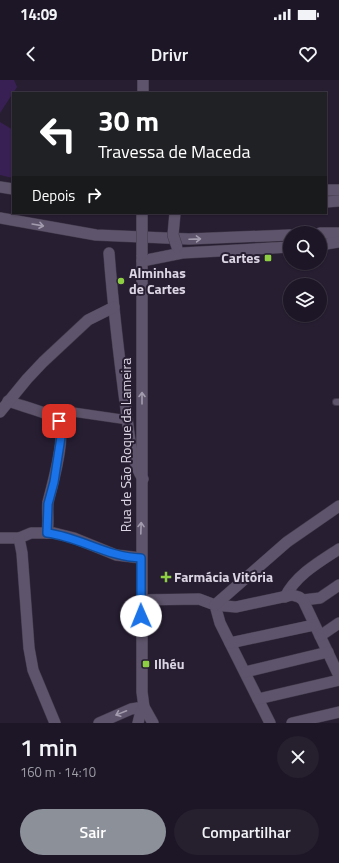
<!DOCTYPE html>
<html lang="pt">
<meta charset="utf-8">
<style>
body{margin:0;font-family:"Titillium Web",sans-serif;background:#251f2e;color:#f1f3f6;height:100vh;display:flex;flex-direction:column;font-size:15px;white-space:nowrap}
*{box-sizing:border-box;margin:0}
p{font-size:13px;color:#a09fa7}
.icon{flex:none;width:22px;height:22px;fill:none;stroke:currentColor;stroke-width:2;stroke-linecap:round;stroke-linejoin:round}
.map{position:relative;height:643px;overflow:hidden}
.sheet{display:flex;flex-direction:column;background:#1d1626;flex:1}
.sheet>*{flex:none}
.guide{position:absolute;left:12px;top:12px;width:315px;height:122px;border-radius:0px;box-shadow:0 1px 3px #0004,0 0 0 1px #3b3543;background:#202124;color:#fff;overflow:hidden}
.fabs{position:absolute;left:283px;top:146px;display:grid;gap:8px}
.fabs a{display:grid;place-items:center;width:44px;height:44px;border-radius:50%;background:#1d1626;box-shadow:0 1px 3px #0004,0 0 0 1px #3b3543;font-size:20px}
.pin{position:absolute;display:grid;place-items:center;width:34px;height:34px;color:#fff;margin:-17px;border-radius:8px;box-shadow:0 2px 6px #0006}
.me{position:absolute;width:44px;margin:-22px;rotate:359deg;stroke-linejoin:round;filter:drop-shadow(0 0 3px #0008)}
.turn{display:flex;align-items:center;gap:14px;height:84px;padding:0 20px;font-size:18px}
.turn .icon{width:52px;height:52px;stroke-width:2.5}
.turn b{display:block;font-size:28px;line-height:34px}
.then{display:flex;align-items:center;height:38px;padding:0 20px;background:#0003;gap:8px;font-size:15px}
.round{display:grid;place-items:center;flex:none;width:42px;height:42px;border-radius:21px;background:#251f2e}
.headline{display:flex;align-items:center;justify-content:space-between;height:68px;padding:0 20px}
h1{font-size:24px;font-weight:600;line-height:30px}
.cta{display:flex;gap:8px;margin-top:auto;padding:8px 20px}
.cta a{flex:1;height:46px;border-radius:24px;background:#8c9099;color:#fff;font-size:16px;font-weight:600;line-height:46px;text-align:center}
.cta a+a{background:#251f2e;color:#f1f3f6}
.status{display:flex;justify-content:space-between;align-items:center;height:28px;padding:0 20px;background:#1d1626;direction:ltr}
.status svg{height:11px;fill:currentColor}
header{display:flex;justify-content:space-between;align-items:center;height:52px;padding:0 20px;background:#1d1626;font-size:18px;font-weight:600}
.map>svg:first-child{display:block}
.green{fill:#392054}
.lines{fill:none;stroke-linecap:round;stroke-linejoin:round}
.service-casing{stroke:#41394a;stroke-width:8}
.pedestrian-casing{stroke:#41394a;stroke-width:10}
.minor-casing{stroke:#41394a;stroke-width:12}
.secondary-casing{stroke:#41394a;stroke-width:12}
.service{stroke:#5e546b;stroke-width:6}
.pedestrian{stroke:#5e546b;stroke-width:9}
.minor{stroke:#5e546b;stroke-width:11}
.secondary{stroke:#5e546b;stroke-width:11}
.secondary-bridge-casing{stroke:#41394a;stroke-width:12;stroke-linecap:butt}
.secondary-bridge{stroke:#5e546b;stroke-width:11}
.oneway{stroke:#a39cae}
.route-casing{stroke:#114b97;stroke-width:10}
.route{stroke:#1a73e8;stroke-width:7}
.poi-dot{fill:#8ece43;stroke:#271e32;stroke-width:1.5}
.labels{text-anchor:middle;stroke-width:4;stroke-linejoin:round;paint-order:stroke}
.poi-label{font-size:14px;font-weight:bold;fill:#dcd6e4;stroke:#271e32;text-anchor:start}
.street-label{font-size:14px;fill:#dcd6e4;stroke:#271e32}
</style>
<div class="status"><b>14:09</b><svg viewBox="0 0 49 12"><path d="M0 12V9h3v3zM5 12V6h3v6zM10 12V3h3v9zM15 12V0h3v12zM26 1h20v11H26zM47 4h2v5h-2z"/></svg></div>
<header><svg class="icon" aria-label="back" viewBox="0 0 24 24"><path d="M15 5l-7 7 7 7"/></svg>Drivr<svg class="icon" aria-label="heart" viewBox="0 0 24 24"><path d="M12 20l-8-8c-3-5 5-10 8-4 3-6 11-1 8 4z"/></svg></header>
<div class="map">
<svg width="339" height="643" viewBox="0 0 339 643">
<rect width="100%" height="100%" fill="#271e32"/>
<g class="green">
<polygon points="0,0 14,0 17,7 0,33"/>
<polygon points="0,42 13,50 13,98 0,95"/>
</g>
<g class="lines">
<g class="service-casing">
<polyline id="service" points="336,322 339,322"/>
</g>
<g class="pedestrian-casing">
<polyline id="pedestrian" points="56,338 64,333 73,332 128,340"/>
</g>
<g class="minor-casing">
<g id="minor">
<path d="M109,173C113,225 119,277 126,329C129,352 130,379 143,399"/>
<path d="M8,321C18,325 52,334 57,339C68,350 52,407 48,422C47,432 49,443 47,453"/>
<polyline points="0,332 27,299 43,282 88,240 114,227"/>
<polyline points="0,458 19,458 31,453 54,453 74,458 116,475 141,478"/>
<polyline points="19,458 22,473 29,568 33,590 55,643"/>
<path d="M285,517C296,495 319,482 339,469"/>
<polyline points="140,520 199,519 215,525 220,543 270,643"/>
<polyline points="303,520 320,518 339,505"/>
<polyline points="215,525 236,527 292,515 299,517 303,520 339,596"/>
<polyline points="215,525 287,462 339,426"/>
<polyline points="320,556 339,543"/>
<polyline points="230,563 314,545"/>
<polyline points="245,592 328,572"/>
<polyline points="258,619 339,600"/>
<polyline points="99,643 131,629 144,627"/>
<polyline points="138,643 140,635 144,627"/>
<polyline points="292,643 339,632"/>
</g>
</g>
<g class="secondary-casing">
<g id="secondary">
<polyline points="143,0 143,13"/>
<polyline points="0,107 13,109"/>
<polyline points="326,110 339,110"/>
<polyline points="326,122 339,121"/>
<polyline points="0,138 96,155 189,159 290,155"/>
<polyline points="320,153 339,153"/>
<polyline points="320,165 339,162"/>
<polyline points="142,175 142,612 144,627 153,643"/>
<polyline points="142,181 182,173 290,167"/>
</g>
</g>
<use href="#service" class="service"/>
<use href="#pedestrian" class="pedestrian"/>
<use href="#minor" class="minor"/>
<use href="#secondary" class="secondary"/>
<g class="secondary-bridge-casing">
<g id="secondary-bridge">
<polyline points="142,133 142,175"/>
<polyline points="175,133 173,155 177,167"/>
</g>
</g>
<use href="#secondary-bridge" class="secondary-bridge"/>
</g>
<defs><path id="oneway-shaft" d="M-6 0H5M1.5-3L5.5 0L1.5 3" fill="none" stroke-width="1.6" stroke-linecap="round" stroke-linejoin="round"/></defs>
<g class="oneway">
<use href="#oneway-shaft" transform="translate(38 145) rotate(10)"/>
<use href="#oneway-shaft" transform="translate(195 159) rotate(-2)"/>
<use href="#oneway-shaft" transform="translate(142 318) rotate(-90)"/>
<use href="#oneway-shaft" transform="translate(141 448) rotate(-88)"/>
<use href="#oneway-shaft" transform="translate(121 633) rotate(158)"/>
</g>
<g class="lines">
<g class="route-casing">
<path id="route" d="M59,341L61,357L54,402L48,424L47,453C80,457 107,477 141,478V536"/>
</g>
<use href="#route" class="route"/>
</g>
<g class="poi-dot">
<rect x="264" y="174" width="8" height="8" rx="2"/>
<circle cx="121" cy="201" r="4"/>
<path d="M164 491h4v4h4v4h-4v4h-4v-4h-4v-4h4z"/>
<rect x="142" y="580" width="8" height="8" rx="2"/>
</g>
<g class="labels">
<g class="poi-label">
<text x="260" y="183" text-anchor="end">Cartes</text>
<text x="129" y="198">Alminhas<tspan x="129" dy="16">de Cartes</tspan></text>
<text x="174" y="502">Farmácia Vitória</text>
<text x="154" y="589">Ilhéu</text>
</g>
<g class="street-label">
<text transform="translate(126 365) rotate(-90)" y="5">Rua de São Roque da Lameira</text>
</g>
</g>
</svg>
<div class="fabs">
<a><svg class="icon" aria-label="search" viewBox="0 0 24 24"><circle cx="10" cy="10" r="6"/><path d="M15 15l6 6"/></svg></a>
<a><svg class="icon" aria-label="layers" viewBox="0 0 24 24"><path d="M12 4l9 5-9 5-9-5zM3 14l9 5 9-5"/></svg></a>
</div>
<div class="pin" style="left:59px;top:341px;background:#d93025"><svg class="icon" aria-label="arrive" viewBox="0 0 24 24"><path d="M6 21V4h12l-3 4 3 4H6"/></svg></div>
<svg class="me" style="left:141px;top:536px" viewBox="-20 -20 40 40"><circle r="19" fill="#fff"/><path d="M0-13L10 11 0 6-10 11z" fill="#1a73e8"/></svg>
<div class="guide">
<div class="turn"><svg class="icon" aria-label="left" viewBox="0 0 24 24"><path d="M17 20v-9H6M10 6l-5 5 5 5"/></svg><div><b>30 m</b>Travessa de Maceda</div></div>
<div class="then">Depois<svg class="icon" aria-label="right" viewBox="0 0 24 24"><path d="M7 20v-9h11M14 6l5 5-5 5"/></svg></div>
</div>
</div>
<section class="sheet">
<div class="headline"><div><h1>1 min</h1><p>160 m · 14:10</p></div><a class="round"><svg class="icon" aria-label="close" viewBox="0 0 24 24"><path d="M6 6l12 12M18 6L6 18"/></svg></a></div>
<div class="cta"><a>Sair</a><a>Compartilhar</a></div>
</section>
